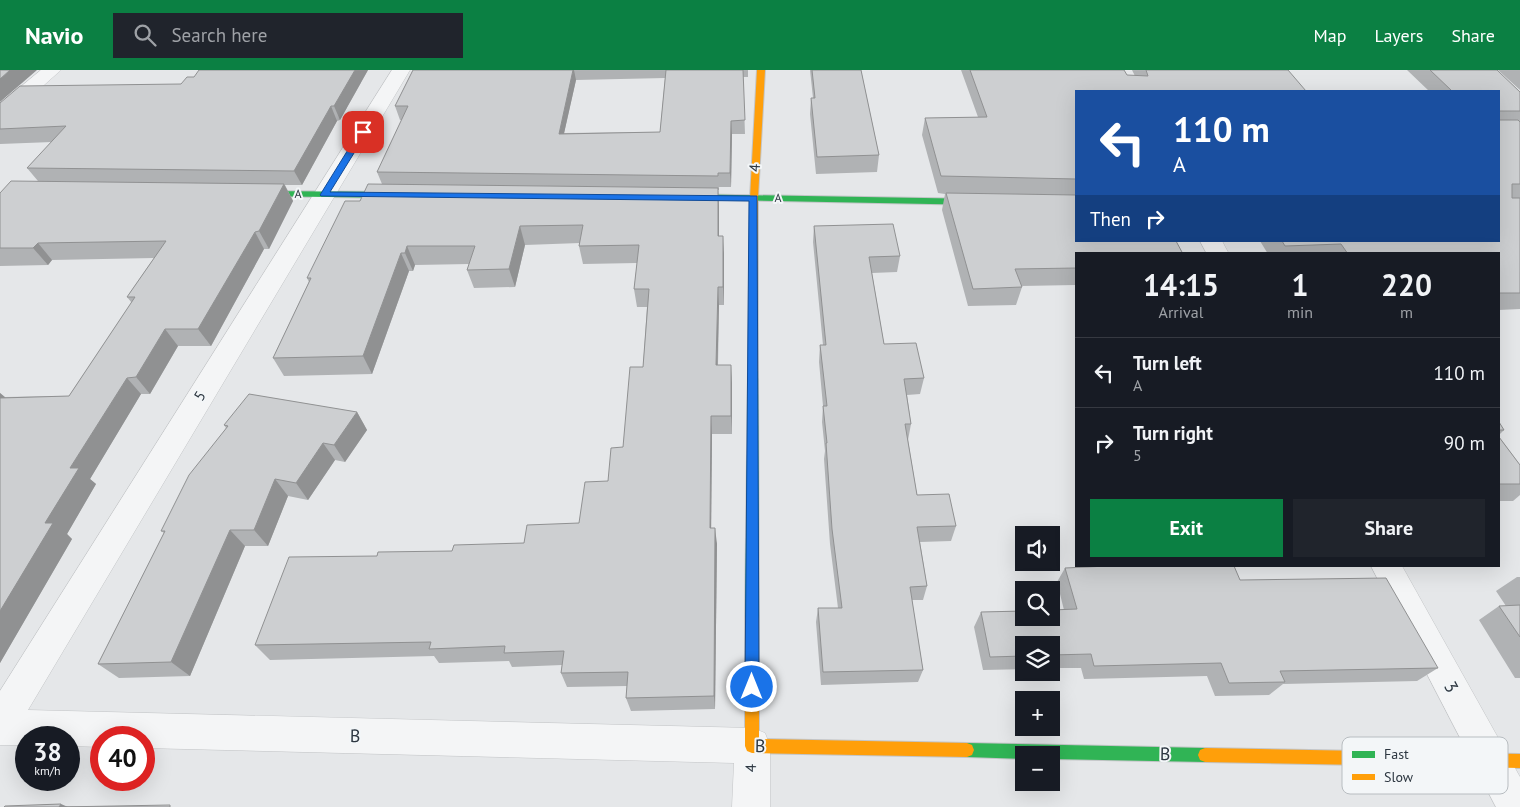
<!DOCTYPE html>
<meta charset="utf-8">
<style>
body{margin:0;font-family:"PT Sans",sans-serif;background:#20242c;color:#f1f3f6;height:100vh;display:flex;flex-direction:column;font-size:19px;white-space:nowrap}
*{box-sizing:border-box;margin:0}
p{font-size:16px;color:#9ea1a6}
.icon{flex:none;width:28px;height:28px;fill:none;stroke:currentColor;stroke-width:2;stroke-linecap:round;stroke-linejoin:round}
.map{position:relative;flex:1;overflow:hidden}
.details{position:absolute;left:1075px;top:182px;width:425px;height:315px;display:flex;flex-direction:column;background:#171b24;border-radius:0px;box-shadow:0 5px 20px #0002}
.details>*{flex:none}
.top-card{position:absolute;left:1075px;top:20px;width:425px;height:152px;border-radius:0px;box-shadow:0 5px 20px #0002;background:#1a4fa0;color:#fff;overflow:hidden}
.tools{position:absolute;left:1015px;top:456px;display:grid;gap:10px}
.tools a{display:grid;place-items:center;width:45px;height:45px;border-radius:0px;background:#171b24;box-shadow:0 5px 20px #0002;font-size:25px}
.speed{position:absolute;left:15px;top:656px;display:flex;gap:10px;font-size:25px;font-weight:700;text-align:center}
.speed>*{display:grid;place-content:center;width:65px;height:65px;border-radius:50%;background:#171b24;box-shadow:0 5px 20px #0002;line-height:1}
.speed small{font-size:12px;font-weight:400}
.speed .limit{border:8px solid #d22;background:#fff;color:#111}
.pin{position:absolute;display:grid;place-items:center;width:42px;height:42px;color:#fff;margin:-21px;border-radius:10px;box-shadow:0 2px 8px #0006}
.me{position:absolute;width:55px;margin:-28px;rotate:0deg;stroke-linejoin:round;filter:drop-shadow(0 0 4px #0008)}
.turn{display:flex;align-items:center;gap:18px;height:105px;padding:0 15px;font-size:22px}
.turn .icon{width:65px;height:65px;stroke-width:2.5}
.turn b{display:block;font-size:35px;line-height:42px}
.then{display:flex;align-items:center;height:48px;padding:0 15px;background:#0003;gap:10px;font-size:19px}
.eta{display:flex;justify-content:space-evenly;align-items:center;height:85px;text-align:center}
.eta b{font-size:30px;font-weight:800;line-height:35px}
.cta{display:flex;gap:10px;margin-top:auto;padding:10px 15px}
.cta a{flex:1;height:58px;border-radius:0px;background:#0b8043;color:#fff;font-size:20px;font-weight:800;line-height:58px;text-align:center}
.cta a+a{background:#20242c;color:#f1f3f6}
ul{padding:0;list-style:none}
li{display:flex;align-items:center;gap:15px;height:70px;padding:0 15px;border-top:1px solid #363941}
li div{flex:1}
li b{display:block;font-size:19px}
li em{font-style:normal}
header{display:flex;align-items:center;gap:30px;box-sizing:border-box;height:70px;padding:0 25px;background:#0b8043;color:#fff}
header strong{font-size:24px}
nav{display:flex;gap:28px;margin-inline-start:auto;font-size:18px}
.search{width:350px;height:45px;background:#20242c;display:flex;align-items:center;gap:12px;box-sizing:border-box;padding:0 18px;border-radius:0px;color:#9ea1a6;font-size:19px}
.map>svg:first-child{display:block}
.lines{fill:none;stroke-linecap:round;stroke-linejoin:round}
.street-casing{stroke:#c3c5c7;stroke-width:1}
.fast-casing{stroke:#c3c5c7;stroke-width:2}
.slow-casing{stroke:#c3c5c7;stroke-width:2}
.street{fill:#f4f5f6;fill-rule:evenodd}
.fast{fill:#30b455;fill-rule:evenodd}
.slow{fill:#ff9f0a;fill-rule:evenodd}
.wall{fill:#b0b2b4;fill-rule:evenodd}
.shaded-wall{fill:#909192}
.building{fill:#cdcfd1;stroke:#909192}
.route{fill:#1a73e8;stroke:#114b97}
.labels{text-anchor:middle;stroke-width:4;stroke-linejoin:round;paint-order:stroke}
.far-street-label{font-size:12px;fill:#2d3741;stroke:#f3f6f8}
.street-label{font-size:15px;fill:#2d3741;stroke:#f3f6f8}
.near-street-label{font-size:18px;fill:#2d3741;stroke:#f3f6f8}
.key{fill:#f3f6f8;stroke:#b8bdc1;stroke-width:1}
.key-label{font-size:14px;fill:#2d3741}
</style>
<header>
<strong>Navio</strong>
<div class="search"><svg class="icon" aria-label="search" viewBox="0 0 24 24"><circle cx="10" cy="10" r="6"/><path d="M15 15l6 6"/></svg>Search here</div>
<nav><a>Map</a><a>Layers</a><a>Share</a></nav>
</header>
<div class="map">
<svg width="1520" height="737" viewBox="0 0 1520 737">
<rect width="100%" height="100%" fill="#e5e7e9"/>
<g class="lines">
<g class="street-casing">
<g id="street">
<polygon points="41,0 61,0 7,48 0,50 0,34"/>
<polygon points="392,0 410,0 28,640 752,658 765,663 770,676 770,737 732,737 734,693 144,678 144,668 101,668 101,677 69,676 69,668 26,668 26,675 0,675 0,621"/>
<polygon points="1200,171 1222,171 1229,184 1207,184"/>
<polygon points="1371,496 1402,496 1520,707 1520,737 1496,737"/>
</g>
</g>
<g class="fast-casing">
<g id="fast">
<polygon points="253,121 400,122 404,125 400,128 250,126 249,124"/>
<polygon points="680,124 982,129 986,132 982,135 677,129 676,127"/>
<polygon points="753,297 758,301 759,548 757,552 752,554 747,552 745,548 748,301"/>
<polygon points="967,673 1205,678 1210,680 1212,685 1210,690 1205,692 1051,689 1051,685 1024,685 1024,689 967,687 962,685 960,680 962,675"/>
</g>
</g>
<g class="slow-casing">
<g id="slow">
<polygon points="757,0 765,0 758,128 758,301 753,305 748,301 750,128"/>
<polygon points="752,542 757,544 759,548 759,669 967,673 972,675 974,680 972,685 967,687 752,683 747,681 745,676 745,548 747,544"/>
<polygon points="1205,678 1520,684 1520,698 1205,692 1200,690 1198,685 1200,680"/>
</g>
</g>
<use href="#street" class="street"/>
<use href="#fast" class="fast"/>
<use href="#slow" class="slow"/>
</g>
<g class="wall">
<polygon points="368,0 340,50 337,51 302,115 285,115 293,131 269,179 264,179 211,276 178,276 150,324 141,324 90,409 96,414 67,464 72,469 0,593 0,323 5,327 69,326 132,233 127,227 154,188 52,190 48,195 0,196 0,123 38,111 27,98 52,72 0,74 0,33 181,14"/>
<path d="M413,0H748V7H743L745,64H732L731,117H719V120H718L719,166L724,184V235H719L718,295H731L732,364H712L711,458L717,474L715,639L631,641L626,628L627,616L567,617L561,603L562,595L512,597L509,591L439,593L434,586L270,590L255,575L377,486L452,481L524,473L579,453L608,411L623,377L643,297L647,237H637L634,219L637,193L583,194L579,176L580,173L525,175L515,217L474,218L467,200L469,194L415,195L413,201H409L372,304L284,306L273,288L309,212L307,208L360,131L382,114L377,102L402,50H400L395,36ZM665,8L660,62L564,63L576,10Z"/>
<polygon points="810,0 861,0 879,85 877,102 816,104 810,44 811,28 813,28"/>
<polygon points="961,0 1124,0 1127,5 1135,6 1132,0 1288,0 1076,21 1076,217 1075,215 1021,216 1022,217 1016,235 968,236 942,140 945,124 938,123 922,65 925,48 978,47"/>
<polygon points="1407,0 1497,0 1520,22 1520,239 1499,240 1499,184 1268,184 1260,171 1499,171 1499,21 1429,21"/>
<polygon points="1498,0 1520,0 1520,20"/>
<polygon points="814,156 900,186 897,202 872,203 884,274 924,308 920,324 907,325 911,354 908,370 917,425 956,456 951,471 920,472 927,516 923,530 912,530 923,600 918,612 821,615 816,552 818,538 838,538 830,474 824,389 825,381 822,352 823,336 819,292 820,275 823,275 813,172"/>
<polygon points="357,342 367,360 345,392 335,390 308,430 288,426 268,476 245,476 190,606 119,608 98,594 164,463 161,461 226,358 224,355"/>
<polygon points="1499,352 1504,360 1499,365"/>
<polygon points="1499,367 1520,395 1520,425 1513,431 1499,431"/>
<polygon points="1065,498 1240,510 1438,598 1417,611 1283,614 1269,625 1215,626 1207,606 1084,609 1081,598 1051,598 1051,575 1024,575 1024,599 983,600 974,557 981,542 1064,540 1057,512"/>
<polygon points="1517,507 1520,507 1520,608 1515,608 1479,550 1499,536 1506,536 1496,521"/>
</g>
<g class="shaded-wall">
<polygon points="10,0 37,0 0,32 0,9"/>
<polygon points="355,0 368,0 340,50 334,36"/>
<polygon points="573,0 574,0 576,10 561,77 559,64"/>
<polygon points="331,36 337,51 302,115 294,101"/>
<polygon points="731,51 732,64 731,117 730,103"/>
<polygon points="284,114 293,131 269,179 259,161"/>
<polygon points="718,118 719,136 719,184 718,166"/>
<polygon points="520,156 525,175 515,217 509,199"/>
<polygon points="255,162 264,179 211,276 198,259"/>
<polygon points="723,166 724,184 724,235 723,217"/>
<polygon points="38,173 52,190 48,195 33,178"/>
<polygon points="407,176 415,195 413,201 405,183"/>
<polygon points="401,183 409,201 372,304 363,286"/>
<polygon points="718,217 719,235 717,313 716,295"/>
<polygon points="165,259 178,276 150,324 136,307"/>
<polygon points="731,295 732,313 732,364 731,346"/>
<polygon points="127,308 141,324 90,409 96,414 67,464 72,469 0,593 0,541 45,453 70,398"/>
<polygon points="0,323 8,330 0,341"/>
<polygon points="357,342 367,360 345,392 334,375"/>
<polygon points="711,346 712,364 711,474 710,458"/>
<polygon points="323,373 335,390 308,430 296,413"/>
<polygon points="275,409 288,426 268,476 254,460"/>
<polygon points="715,458 717,474 715,639 714,626"/>
<polygon points="230,460 245,476 190,606 171,592"/>
<polygon points="61,734 68,737 59,737"/>
</g>
<g class="building">
<polygon points="0,0 10,0 0,9"/>
<polygon points="199,0 355,0 334,36 331,36 294,101 27,98 66,56 0,59 0,33 20,16 181,14 187,7 194,7"/>
<polygon points="413,0 573,0 559,64 660,62 666,0 743,0 745,50 731,51 730,103 718,103 718,106 377,102 408,36 395,36"/>
<polygon points="812,0 861,0 879,85 817,87 811,28 815,28"/>
<polygon points="970,0 1124,0 1127,5 1148,6 1146,0 1288,0 1306,21 1076,21 1076,109 941,106 925,48 987,47"/>
<polygon points="1430,0 1497,0 1520,22 1520,41 1499,41 1499,21 1452,21"/>
<polygon points="1499,50 1518,50 1520,52 1520,114 1512,114 1512,128 1520,128 1520,223 1499,223 1499,184 1348,184 1341,174 1285,176 1282,171 1499,171"/>
<polygon points="11,111 284,114 259,161 255,162 198,259 165,259 136,307 127,308 70,398 79,398 45,453 53,453 0,541 0,328 69,326 135,227 127,227 166,171 38,173 33,178 0,178 0,123"/>
<polygon points="368,114 718,118 718,166 723,166 723,217 718,217 716,295 731,295 731,346 711,346 710,458 715,458 714,626 626,628 628,602 561,603 564,581 504,583 505,576 429,579 431,572 255,575 289,487 377,486 378,482 452,481 454,475 524,473 527,455 579,453 585,412 608,411 611,378 623,377 630,297 643,297 649,219 634,219 639,175 579,176 583,155 520,156 509,199 467,200 475,176 407,176 405,183 401,183 363,286 273,288 311,208 307,208 345,131 360,131"/>
<polygon points="946,123 1076,125 1076,171 1176,171 1183,184 1076,184 1076,198 1015,199 1022,217 973,219"/>
<polygon points="893,154 900,186 869,187 884,274 916,273 924,308 904,309 911,354 905,354 917,425 949,424 956,456 917,457 927,516 910,517 923,600 823,602 818,538 842,538 832,459 826,373 827,373 823,336 827,336 820,275 826,275 814,156"/>
<polygon points="249,324 357,342 334,375 323,373 296,413 275,409 254,460 230,460 171,592 98,594 165,461 161,461 189,405 228,356 224,355"/>
<polygon points="1499,352 1504,360 1499,360"/>
<polygon points="1499,367 1520,395 1520,414 1499,414"/>
<polygon points="1108,496 1234,496 1240,510 1386,508 1438,598 1280,601 1285,612 1229,613 1221,593 1094,596 1091,584 1051,585 1051,575 1024,575 1024,586 990,587 981,542 1024,541 1024,548 1051,548 1051,540 1077,539 1065,498"/>
<polygon points="1520,535 1520,567 1499,536"/>
<polygon points="61,734 59,737 170,735 170,737 4,737 5,736"/>
</g>
<polygon class="route" points="363,60 367,62 330,122 757,126 759,617 757,622 752,624 747,622 745,617 749,131 321,126 320,125 359,62"/>
<g class="labels">
<g class="far-street-label">
<text transform="translate(298 124) rotate(1)" y="4">A</text>
<text transform="translate(778 128) rotate(1)" y="4">A</text>
</g>
<g class="street-label">
<text transform="translate(755 98) rotate(-87)" y="5">4</text>
<text transform="translate(200 326) rotate(-58)" y="5">5</text>
<text transform="translate(751 698) rotate(-89)" y="5">4</text>
</g>
<g class="near-street-label">
<text transform="translate(1451 617) rotate(62)" y="6">3</text>
<text transform="translate(355 666) rotate(1)" y="6">B</text>
<text transform="translate(760 676) rotate(1)" y="6">B</text>
<text transform="translate(1165 684) rotate(1)" y="6">B</text>
</g>
</g>
<rect x="1342" y="667" width="166" height="57" rx="8" class="key"/>
<rect x="1352" y="681" width="23" height="7" fill="#30b455"/>
<rect x="1352" y="704" width="23" height="6" fill="#ff9f0a"/>
<g class="key-label">
<text x="1384" y="689">Fast</text>
<text x="1384" y="712">Slow</text>
</g>
</svg>
<div class="tools">
<a><svg class="icon" aria-label="sound" viewBox="0 0 24 24"><path d="M4 9h4l5-4v14l-5-4H4zM17 9q2 3 0 6"/></svg></a>
<a><svg class="icon" aria-label="search" viewBox="0 0 24 24"><circle cx="10" cy="10" r="6"/><path d="M15 15l6 6"/></svg></a>
<a><svg class="icon" aria-label="layers" viewBox="0 0 24 24"><path d="M12 4l9 5-9 5-9-5zM3 14l9 5 9-5"/></svg></a>
<a>+</a>
<a>−</a>
</div>
<div class="speed"><div>38<small>km/h</small></div><div class="limit">40</div></div>
<div class="pin" style="left:363px;top:62px;background:#d93025"><svg class="icon" aria-label="arrive" viewBox="0 0 24 24"><path d="M6 21V4h12l-3 4 3 4H6"/></svg></div>
<svg class="me" style="left:752px;top:617px" viewBox="-20 -20 40 40"><circle r="17" fill="#1a73e8" stroke="#fff" stroke-width="3"/><path d="M0-11L8 9 0 5-8 9z" fill="#fff"/></svg>
<div class="top-card">
<div class="turn"><svg class="icon" aria-label="left" viewBox="0 0 24 24"><path d="M17 20v-9H6M10 6l-5 5 5 5"/></svg><div><b>110 m</b>A</div></div>
<div class="then">Then<svg class="icon" aria-label="right" viewBox="0 0 24 24"><path d="M7 20v-9h11M14 6l5 5-5 5"/></svg></div>
</div>
<section class="details">
<div class="eta">
<div><b>14:15</b><p>Arrival</p></div>
<div><b>1</b><p>min</p></div>
<div><b>220</b><p>m</p></div>
</div>
<ul>
<li><svg class="icon" aria-label="left" viewBox="0 0 24 24"><path d="M17 20v-9H6M10 6l-5 5 5 5"/></svg><div><b>Turn left</b><p>A</p></div><em>110 m</em></li>
<li><svg class="icon" aria-label="right" viewBox="0 0 24 24"><path d="M7 20v-9h11M14 6l5 5-5 5"/></svg><div><b>Turn right</b><p>5</p></div><em>90 m</em></li>
</ul>
<div class="cta"><a>Exit</a><a>Share</a></div>
</section>
</div>
